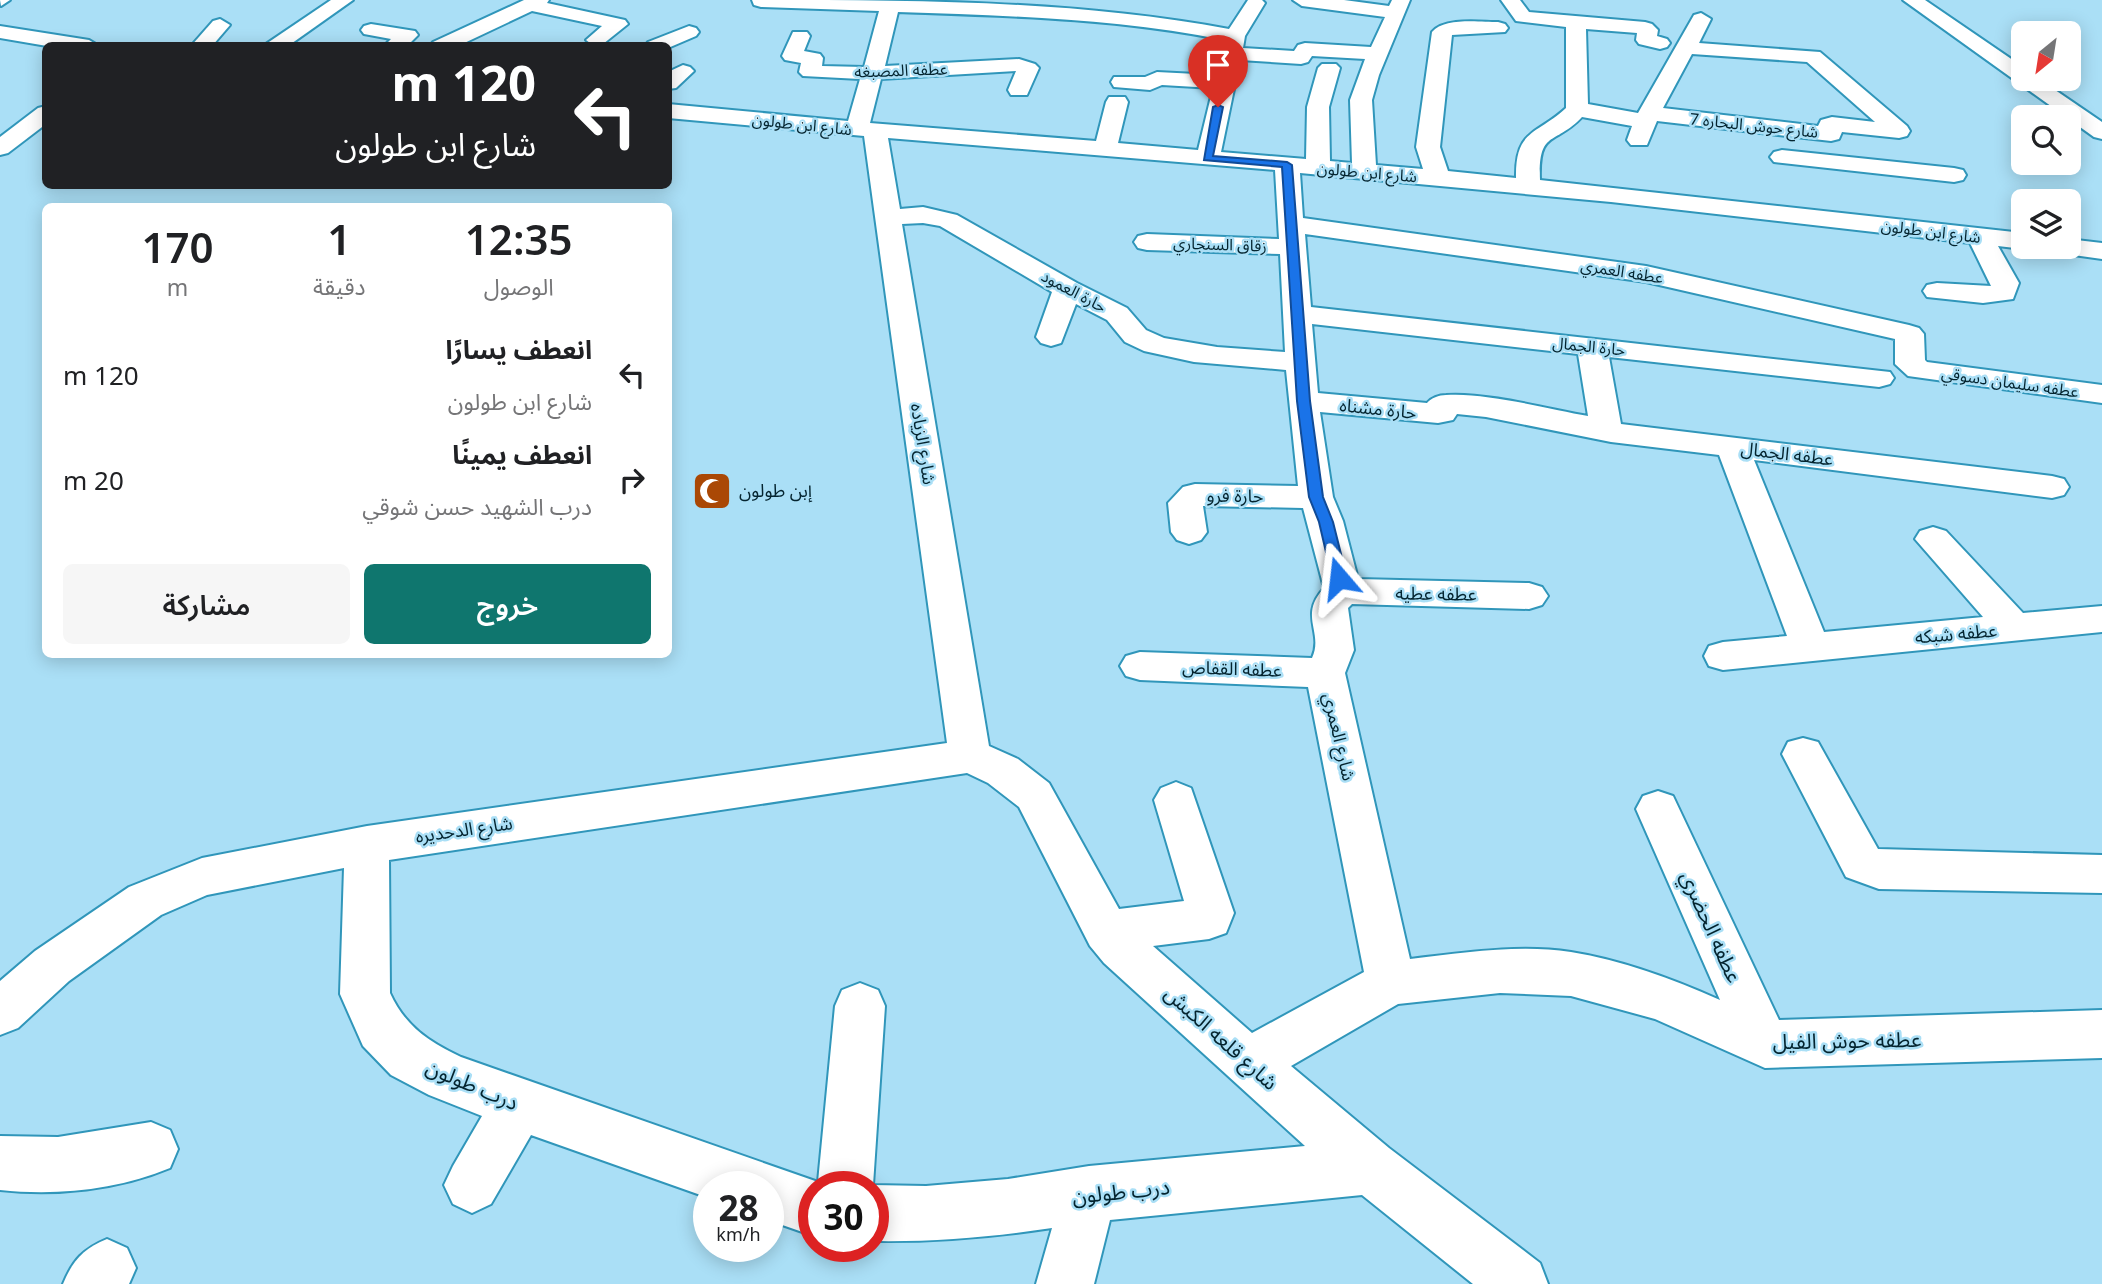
<!DOCTYPE html>
<html lang="ar">
<meta charset="utf-8">
<style>
body{margin:0;font-family:"Noto Sans","Noto Sans Arabic",sans-serif;background:#f6f6f6;color:#202124;direction:rtl;height:100vh;display:flex;flex-direction:column;font-size:26px;white-space:nowrap}
*{box-sizing:border-box;margin:0}
p{font-size:23px;color:#757577}
.icon{flex:none;width:38px;height:38px;fill:none;stroke:currentColor;stroke-width:2;stroke-linecap:round;stroke-linejoin:round}
.map{position:relative;flex:1;overflow:hidden;direction:ltr}
.panel{position:absolute;left:42px;top:203px;width:630px;height:455px;display:flex;flex-direction:column;background:#fff;border-radius:10px;box-shadow:0 4px 18px #0003;direction:rtl}
.panel>*{flex:none}
.top-card{position:absolute;left:42px;top:42px;width:630px;height:147px;border-radius:10px;box-shadow:0 4px 18px #0003;direction:rtl;background:#202124;color:#fff;overflow:hidden}
.needle{width:46px;rotate:210deg}
.tools{position:absolute;left:2011px;top:21px;display:grid;gap:14px}
.tools a{display:grid;place-items:center;width:70px;height:70px;border-radius:10px;background:#fff;box-shadow:0 4px 18px #0003;font-size:35px}
.speed{position:absolute;left:693px;top:1171px;display:flex;gap:14px;font-size:35px;font-weight:700;text-align:center}
.speed>*{display:grid;place-content:center;width:91px;height:91px;border-radius:50%;background:#fff;box-shadow:0 4px 18px #0003;line-height:1}
.speed small{font-size:18px;font-weight:400}
.speed .limit{border:10px solid #d22;background:#fff;color:#111}
.pin{position:absolute;display:grid;place-items:center;width:60px;height:60px;color:#fff;margin:-72px -30px;border-radius:50% 50% 50% 0;rotate:-45deg;box-shadow:0 0 7px #0007}
.pin .icon{rotate:45deg}
.me{position:absolute;width:77px;margin:-38px;rotate:343deg;stroke-linejoin:round;filter:drop-shadow(0 0 5px #0008)}
.turn{display:flex;align-items:center;gap:24px;height:147px;padding:0 21px;font-size:32px}
.turn .icon{width:91px;height:91px;stroke-width:2.5}
.turn b{display:block;font-size:49px;line-height:60px}
.eta{display:flex;justify-content:space-evenly;align-items:center;height:119px;text-align:center}
.eta b{font-size:42px;font-weight:600;line-height:49px}
.cta{display:flex;gap:14px;margin-top:auto;padding:14px 21px}
.cta a{flex:1;height:80px;border-radius:10px;background:#0f766e;color:#fff;font-size:28px;font-weight:600;line-height:80px;text-align:center}
.cta a+a{background:#f6f6f6;color:#202124}
ul{padding:0;list-style:none}
li{display:flex;align-items:center;gap:21px;height:105px;padding:0 21px}
li div{flex:1}
li b{display:block;font-size:26px}
li em{font-style:normal}
.map>svg:first-child{display:block}
.lines{fill:none;stroke-linecap:round;stroke-linejoin:round}
.street-casing{stroke:#3096ba;stroke-width:4}
.secondary-casing{stroke:#3096ba;stroke-width:4}
.street{fill:#fff;fill-rule:evenodd}
.secondary{fill:#fff;fill-rule:evenodd}
.route{fill:#1a73e8;stroke:#114b97;stroke-width:2}
.labels{text-anchor:middle;stroke-width:5;stroke-linejoin:round;paint-order:stroke}
.far-street-label{font-size:16px;fill:#04242f;stroke:#aadff6}
.street-label{font-size:18px;fill:#04242f;stroke:#aadff6}
.poi-label{font-size:18px;fill:#04242f;stroke:#aadff6;text-anchor:start}
.near-street-label{font-size:21px;fill:#04242f;stroke:#aadff6}
</style>
<div class="map">
<svg width="2102" height="1284" viewBox="0 0 2102 1284">
<rect width="100%" height="100%" fill="#aadff6"/>
<g class="lines">
<g class="street-casing">
<g id="street">
<polygon points="331,0 353,0 288,46 263,46"/>
<polygon points="524,0 549,0 547,3 625,20 628,24 603,44 594,46 586,40 602,26 532,11 458,46 430,46 433,42"/>
<path d="M752,0C911,0 1073,0 1229,29L1248,0H1262L1265,3L1245,36L1243,48L1294,51L1298,45L1305,43L1371,47L1385,17L1302,6L1293,0H1344L1389,6L1392,0H1410L1379,75L1372,100L1376,165L1423,169L1416,147L1432,32C1444,17 1480,22 1498,22L1505,24L1508,28L1505,32L1452,35L1440,147L1448,171L1516,178C1515,129 1537,135 1566,108V27L1516,21L1501,0H1520L1529,12L1645,22L1652,24L1658,30L1657,36L1667,39L1670,43L1667,47L1660,49L1639,44L1636,40L1637,33L1586,29L1588,104L1638,113L1694,15L1701,13L1711,19L1699,43L1820,52L1907,126L1910,131L1907,136L1899,138L1842,132L1839,139L1831,141L1657,121L1647,145H1631L1627,140L1632,126L1582,117C1555,146 1538,129 1540,180L2023,233V247H2032L2023,249L1998,246L2019,283L2013,299L1983,303L1927,297L1923,291L1927,285L1937,283L1991,286L1970,243L1611,202L1300,173L1303,218L1646,266L1909,325L1919,328L1924,334L1925,360L1927,362L2102,385V403L1908,376L1895,364V339L1646,282L1305,234L1311,307L1890,372L1894,378L1890,384L1879,387L1609,357L1621,424L2052,476L2064,479L2069,487L2064,495L2052,498L1754,460L1824,632L1983,617L1915,539L1920,531L1933,527L1946,531L2023,613L2102,606V632L1723,670L1709,666L1704,656L1709,646L1723,642L1787,636L1719,455L1611,442L1486,417L1457,414L1453,420L1438,423L1320,412L1333,497L1343,521L1358,579L1529,583L1542,587L1548,596L1542,605L1529,609L1352,604L1348,608L1354,650L1345,673L1410,959C1463,953 1518,944 1571,952C1622,960 1673,979 1720,1000L1636,809L1643,796L1658,791L1673,796L1779,1020L2102,1010V1058L1765,1068L1655,1019L1571,996L1500,993L1398,1004L1291,1066L1389,1148L1540,1263L1548,1284H1473L1362,1195L1110,1220L1094,1284H1036L1052,1228C992,1237 934,1242 873,1241V1186H814V1236L768,1220V1186H709V1198L531,1135L491,1204L472,1213L453,1204L444,1185L453,1166L482,1116L429,1095L391,1075L363,1046L340,994L344,868L207,895L161,915L69,981L18,1028L0,1035V981L35,951L129,887L202,858L367,826L947,743L864,136L668,118V104L848,121L860,79L803,76L799,72L801,63L785,60L782,56L793,32H807L810,36L804,51L820,54L823,58L822,66L864,67L879,11L761,7L754,5ZM898,12C1010,16 1114,18 1224,40L1216,75L1157,72L1145,77H1114L1111,82L1114,87L1150,90L1162,85L1213,88L1198,150L1118,143L1128,102L1125,97H1109L1106,102L1096,141L870,123L881,79L1016,71L1008,90L1011,95H1027L1039,68L1035,64L1019,59L885,66ZM1692,54L1807,62L1875,122L1832,117L1821,120L1818,126L1663,108ZM1312,56L1365,59L1350,100L1352,163L1330,161L1329,107L1340,68L1336,64H1322L1318,68L1307,107L1306,159L1221,152L1240,60L1301,64L1308,62ZM888,138L1275,170L1279,239L1147,234L1138,236L1134,242L1138,248L1147,250L1280,254L1285,352L1217,347L1164,338L1146,330L1127,308L1077,283L957,215L923,207L900,209ZM923,223L940,226L1052,292L1036,337L1041,343L1051,346L1061,343L1076,304L1107,320L1125,342L1144,351L1194,362L1286,370L1298,486L1195,484L1183,487L1168,503L1171,532L1177,540L1189,544L1201,540L1207,532L1203,506L1303,508L1324,588C1298,616 1324,632 1312,658L1140,652L1126,656L1120,666L1126,676L1140,680L1308,687L1364,972L1252,1033L1153,946L1209,939L1226,933L1234,913L1191,788L1176,782L1161,788L1154,800L1184,901L1119,909L1049,783L1018,759L989,746L902,224ZM1312,324L1578,354L1588,416C1549,409 1484,392 1446,395C1439,395 1431,398 1427,403L1318,393ZM967,773L988,783L1019,807L1090,946L1104,963L1305,1146L1089,1166L1008,1179L926,1186L873,1185L885,1006L878,990L860,983L842,990L835,1006L818,1182L461,1057C429,1042 405,1026 390,993L389,860Z"/>
<polygon points="1903,0 1925,0 2023,67 2023,79 2039,79 2102,122 2102,139 2094,137"/>
<polygon points="220,19 230,25 212,46 191,46 213,21"/>
<polygon points="371,24 415,31 418,35 407,46 384,46 391,39 364,34 361,30 364,26"/>
<polygon points="0,26 89,40 99,46 47,46 0,38"/>
<polygon points="689,26 696,28 699,32 696,36 668,48 668,46 645,46 648,42"/>
<polygon points="683,65 690,67 694,71 676,88 668,89 668,72"/>
<polygon points="46,106 46,124 8,153 0,155 0,137 38,108"/>
<polygon points="1782,150 1954,168 1963,170 1966,175 1963,180 1954,182 1774,162 1770,157 1774,152"/>
<polygon points="2068,239 2102,243 2102,259 2059,253 2055,247 2068,247"/>
<polygon points="1803,738 1818,742 1878,849 2102,855 2102,893 1879,889 1846,877 1782,754 1788,742"/>
<path d="M151,1122L170,1130L178,1149L170,1168C118,1190 56,1196 0,1190V1136L58,1137Z"/>
<path d="M107,1239L127,1248L136,1268L129,1284H63C73,1260 83,1249 107,1239Z"/>
</g>
</g>
<g class="secondary-casing">
<polygon id="secondary" points="0,0 10,0 1,6"/>
</g>
<use href="#street" class="street"/>
<use href="#secondary" class="secondary"/>
</g>
<polygon class="route" points="1218,105 1223,107 1213,156 1287,162 1292,165 1310,401 1323,497 1333,522 1347,578 1339,583 1332,578 1319,522 1309,497 1297,401 1282,167 1204,160 1213,107"/>
<defs>
<g id="mosque-square" transform="scale(2.0125)"><rect x="-9" y="-9" width="18" height="18" rx="4" fill="#aa4805" stroke="#aadff6"/><path d="M3.5-4.9A6 6 0 1 0 3.5 4.9A5 5 0 1 1 3.5-4.9Z" fill="#fff"/></g>
</defs>
<g fill-rule="evenodd">
<use href="#mosque-square" x="712" y="491"/>
</g>
<g class="labels">
<g class="far-street-label">
<text transform="translate(901 70) rotate(-2)" y="6">عطفه المصبغه</text>
<text transform="translate(802 124) rotate(6)" y="6">شارع ابن طولون</text>
<text transform="translate(1754 125) rotate(6)" y="6">شارع حوش البحاره 7</text>
<text transform="translate(1367 172) rotate(5)" y="6">شارع ابن طولون</text>
<text transform="translate(1931 231) rotate(7)" y="6">شارع ابن طولون</text>
<text transform="translate(1220 244) rotate(2)" y="6">زقاق السنجاري</text>
<text transform="translate(1622 271) rotate(9)" y="6">عطفه العمري</text>
<text transform="translate(1074 291) rotate(28)" y="6">حارة العمود</text>
<text transform="translate(1589 346) rotate(6)" y="6">حارة الجمال</text>
<text transform="translate(2010 382) rotate(8)" y="6">عطفه سليمان دسوقي</text>
</g>
<g class="street-label">
<text transform="translate(1378 409) rotate(6)" y="6">حارة مشناه</text>
<text transform="translate(923 444) rotate(81)" y="6">شارع الزياده</text>
<text transform="translate(1787 454) rotate(7)" y="6">عطفه الجمال</text>
<text transform="translate(1235 496) rotate(1)" y="6">حارة فرو</text>
<text transform="translate(1436 594) rotate(1)" y="6">عطفه عطيه</text>
<text transform="translate(1956 634) rotate(-5)" y="6">عطفه شبكه</text>
<text transform="translate(1232 669) rotate(2)" y="6">عطفه القفاص</text>
<text transform="translate(1339 737) rotate(77)" y="6">شارع العمري</text>
<text transform="translate(464 830) rotate(-8)" y="6">شارع الدحديره</text>
</g>
<g class="poi-label">
<text x="739" y="497">إبن طولون</text>
</g>
<g class="near-street-label">
<text transform="translate(1711 927) rotate(66)" y="7">عطفه الحضري</text>
<text transform="translate(1221 1038) rotate(42)" y="7">شارع قلعه الكبش</text>
<text transform="translate(1847 1041) rotate(-1)" y="7">عطفه حوش الفيل</text>
<text transform="translate(472 1085) rotate(23)" y="7">درب طولون</text>
<text transform="translate(1121 1192) rotate(-6)" y="7">درب طولون</text>
</g>
</g>
</svg>
<div class="tools">
<a><svg class="needle" viewBox="-14 -14 28 28"><path d="M0-13l5 13h-10z" fill="#e53935"/><path d="M0 13l5-13h-10z" fill="#757577"/></svg></a>
<a><svg class="icon" aria-label="search" viewBox="0 0 24 24"><circle cx="10" cy="10" r="6"/><path d="M15 15l6 6"/></svg></a>
<a><svg class="icon" aria-label="layers" viewBox="0 0 24 24"><path d="M12 4l9 5-9 5-9-5zM3 14l9 5 9-5"/></svg></a>
</div>
<div class="speed"><div>28<small>km/h</small></div><div class="limit">30</div></div>
<div class="pin" style="left:1218px;top:107px;background:#d93025"><svg class="icon" aria-label="arrive" viewBox="0 0 24 24"><path d="M6 21V4h12l-3 4 3 4H6"/></svg></div>
<svg class="me" style="left:1339px;top:578px" viewBox="-20 -20 40 40"><path d="M0-17L14 15 0 8-14 15z" fill="#1a73e8" stroke="#fff" stroke-width="4"/></svg>
<div class="top-card">
<div class="turn"><svg class="icon" aria-label="left" viewBox="0 0 24 24"><path d="M17 20v-9H6M10 6l-5 5 5 5"/></svg><div><b>120 m</b>شارع ابن طولون</div></div>
</div>
<section class="panel">
<div class="eta">
<div><b>12:35</b><p>الوصول</p></div>
<div><b>1</b><p>دقيقة</p></div>
<div><b>170</b><p>m</p></div>
</div>
<ul>
<li><svg class="icon" aria-label="left" viewBox="0 0 24 24"><path d="M17 20v-9H6M10 6l-5 5 5 5"/></svg><div><b>انعطف يسارًا</b><p>شارع ابن طولون</p></div><em>120 m</em></li>
<li><svg class="icon" aria-label="right" viewBox="0 0 24 24"><path d="M7 20v-9h11M14 6l5 5-5 5"/></svg><div><b>انعطف يمينًا</b><p>درب الشهيد حسن شوقي</p></div><em>20 m</em></li>
</ul>
<div class="cta"><a>خروج</a><a>مشاركة</a></div>
</section>
</div>
